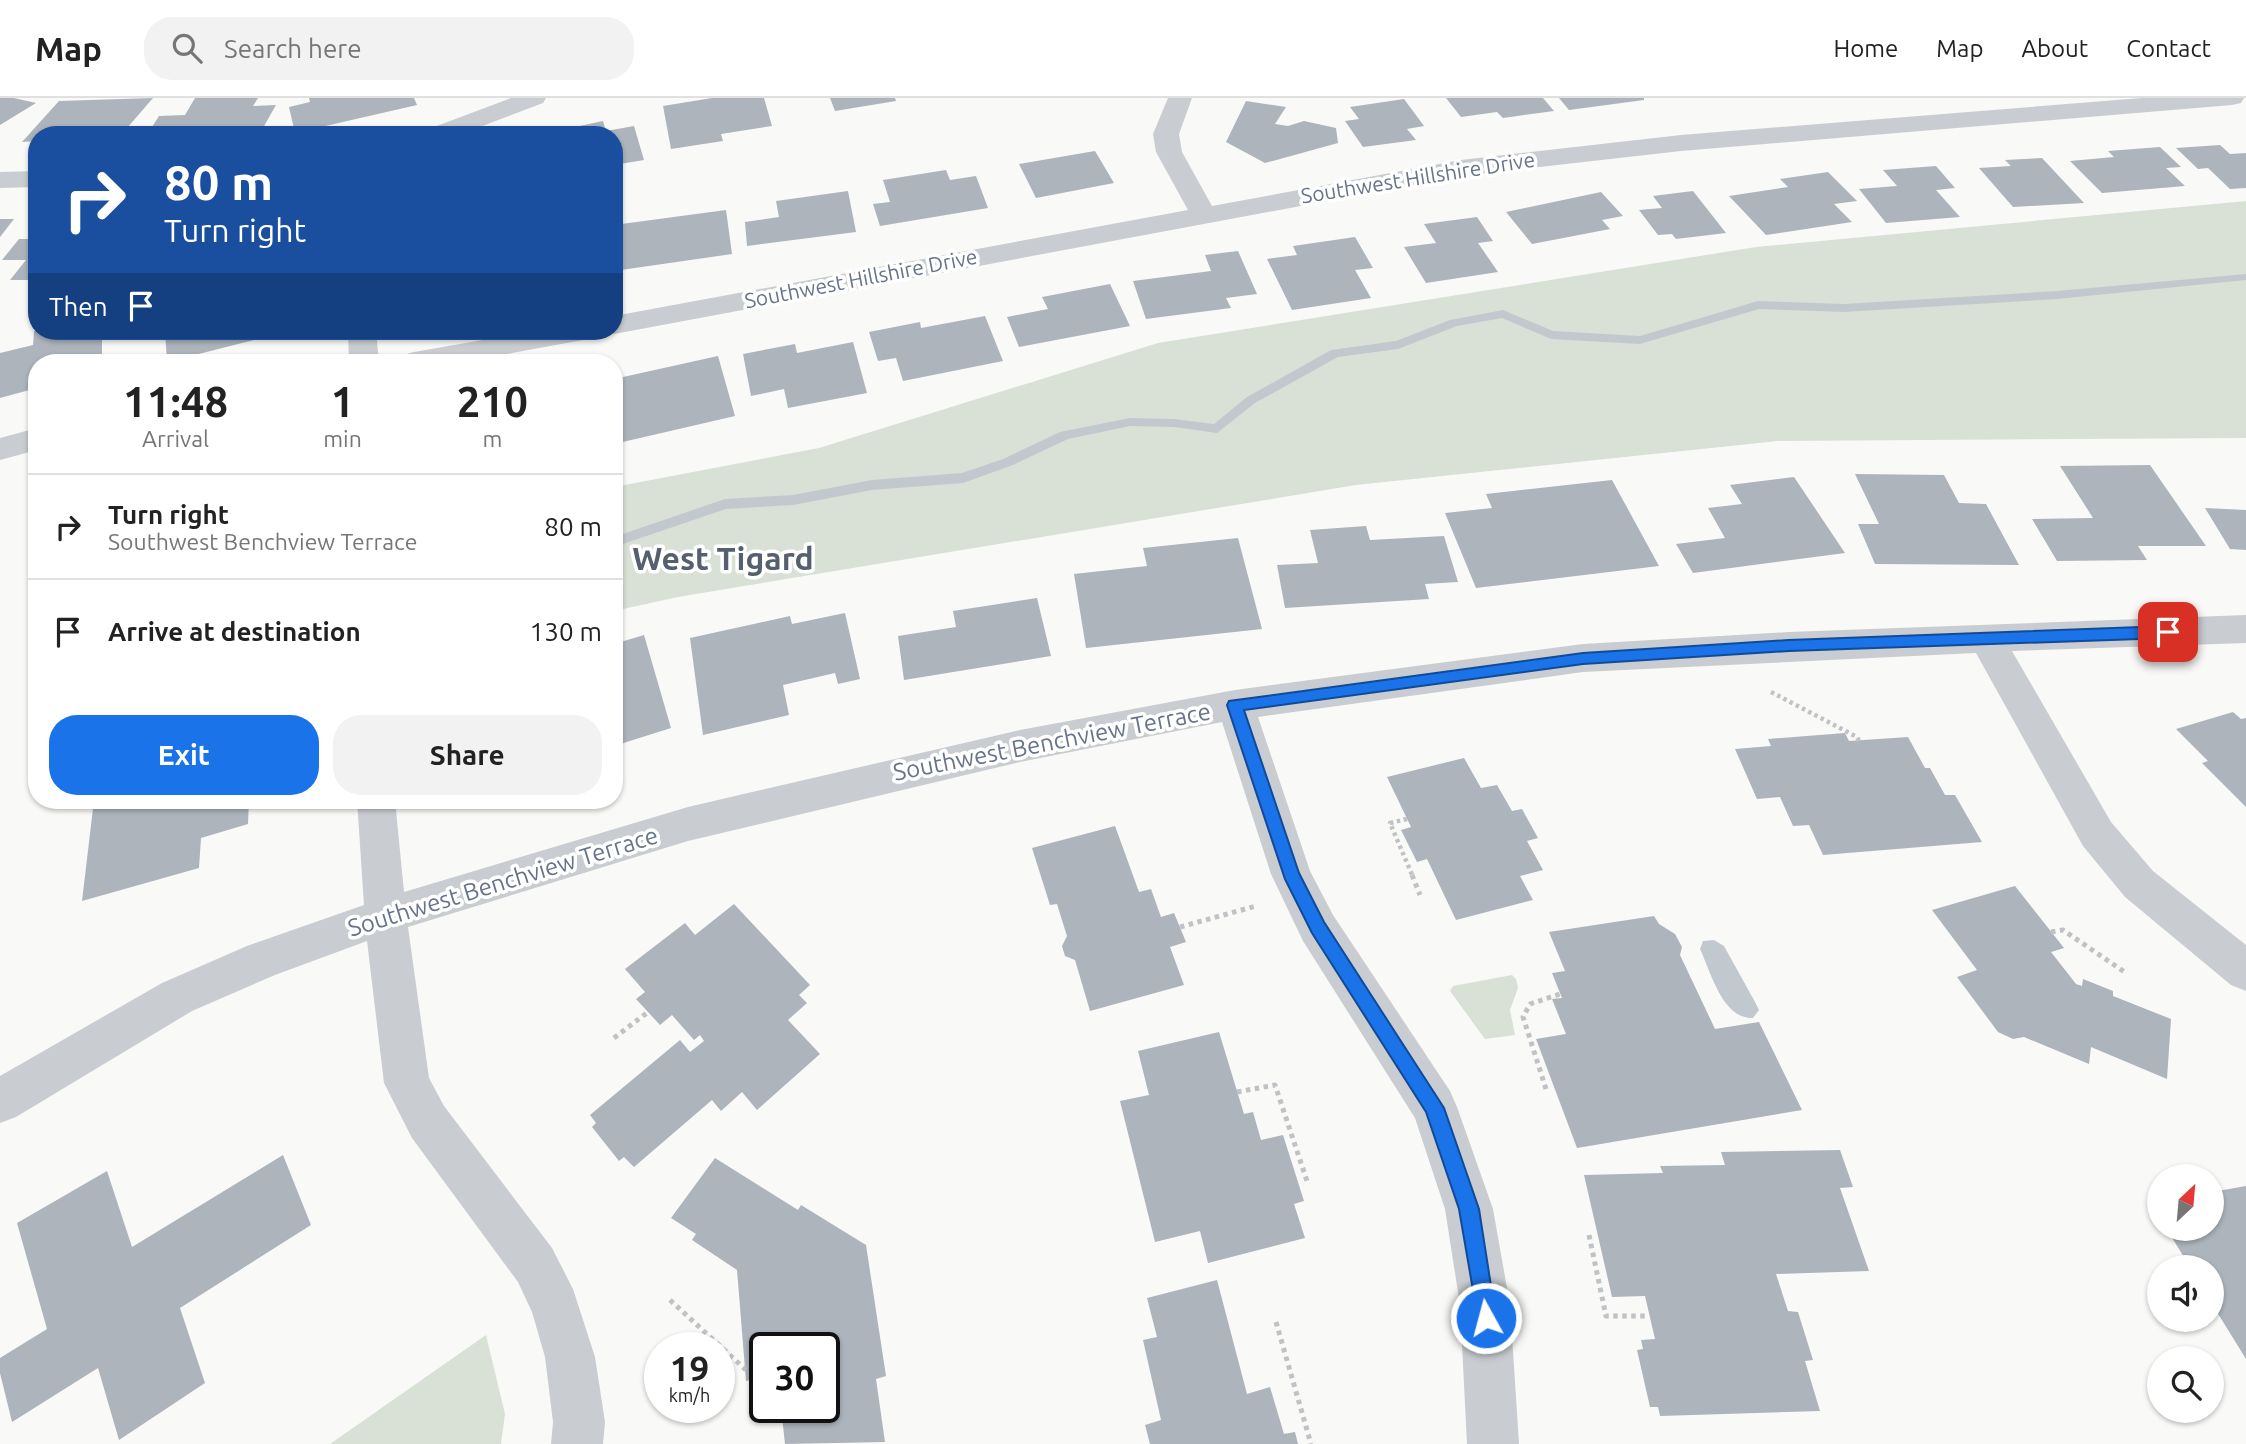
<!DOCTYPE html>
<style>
body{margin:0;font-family:Ubuntu,sans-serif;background:#f2f2f2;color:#222;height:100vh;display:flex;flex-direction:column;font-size:26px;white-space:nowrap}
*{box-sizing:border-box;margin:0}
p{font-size:23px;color:#767676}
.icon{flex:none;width:38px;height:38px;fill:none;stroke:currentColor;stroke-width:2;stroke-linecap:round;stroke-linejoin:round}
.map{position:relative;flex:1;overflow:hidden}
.details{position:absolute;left:28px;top:256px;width:595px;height:455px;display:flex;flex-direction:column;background:#fff;border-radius:28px;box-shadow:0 2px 5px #0004}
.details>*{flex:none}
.guide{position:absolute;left:28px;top:28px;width:595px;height:214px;border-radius:28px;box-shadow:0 2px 5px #0004;background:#1a4fa0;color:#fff;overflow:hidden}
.needle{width:46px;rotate:26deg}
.tools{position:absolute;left:2147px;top:1066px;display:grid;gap:14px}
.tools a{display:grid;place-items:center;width:77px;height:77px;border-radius:50%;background:#fff;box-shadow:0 2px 5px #0004;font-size:35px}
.speed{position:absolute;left:644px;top:1234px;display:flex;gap:14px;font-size:35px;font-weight:700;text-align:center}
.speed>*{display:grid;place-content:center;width:91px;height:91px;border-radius:50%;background:#fff;box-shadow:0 2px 5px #0004;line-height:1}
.speed small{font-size:18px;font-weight:400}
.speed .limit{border:4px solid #111;border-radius:10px;background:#fff;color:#111}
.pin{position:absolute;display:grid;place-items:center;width:60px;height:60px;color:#fff;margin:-30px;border-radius:14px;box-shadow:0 4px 10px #0006}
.me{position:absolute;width:77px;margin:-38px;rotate:353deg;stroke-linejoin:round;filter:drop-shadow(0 0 5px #0008)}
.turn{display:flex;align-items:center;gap:24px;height:147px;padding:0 21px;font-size:32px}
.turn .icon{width:91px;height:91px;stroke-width:2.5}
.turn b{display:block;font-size:49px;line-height:60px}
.then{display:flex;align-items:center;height:66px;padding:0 21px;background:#0003;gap:14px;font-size:26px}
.eta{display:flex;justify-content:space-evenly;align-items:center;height:119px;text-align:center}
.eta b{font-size:42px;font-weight:700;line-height:49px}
.cta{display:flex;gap:14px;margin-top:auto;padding:14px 21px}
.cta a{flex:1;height:80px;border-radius:28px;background:#1a73e8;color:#fff;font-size:28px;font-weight:700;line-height:80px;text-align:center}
.cta a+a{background:#f2f2f2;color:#222}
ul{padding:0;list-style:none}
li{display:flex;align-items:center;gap:21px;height:105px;padding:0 21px;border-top:2px solid #e0e0e0}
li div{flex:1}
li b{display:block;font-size:26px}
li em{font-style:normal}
header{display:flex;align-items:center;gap:42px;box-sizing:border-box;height:98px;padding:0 35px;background:#fff;border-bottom:2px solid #e0e0e0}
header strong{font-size:33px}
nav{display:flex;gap:38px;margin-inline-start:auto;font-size:24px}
.search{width:490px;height:63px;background:#f2f2f2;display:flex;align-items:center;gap:18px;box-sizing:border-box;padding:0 24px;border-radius:28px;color:#767676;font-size:26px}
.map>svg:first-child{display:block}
.green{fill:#d9e1d7}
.water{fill:#c1c9cf}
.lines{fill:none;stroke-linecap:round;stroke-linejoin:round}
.stream{fill:#c1c9cf;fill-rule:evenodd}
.building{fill:#adb4bc}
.path-far1{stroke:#c0c2c5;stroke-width:4.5;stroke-dasharray:3.5 3.5;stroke-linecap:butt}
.path{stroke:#c0c2c5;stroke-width:5;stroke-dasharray:4.5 4.5;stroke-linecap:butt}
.street{fill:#c9ccd0;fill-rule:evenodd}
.route{fill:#1a73e8;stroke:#114b97;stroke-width:2}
.labels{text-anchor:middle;stroke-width:7;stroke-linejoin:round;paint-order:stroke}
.far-street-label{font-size:21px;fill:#677489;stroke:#fff}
.street-label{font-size:24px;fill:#677489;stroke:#fff}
.district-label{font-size:32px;font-weight:bold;fill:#555f6d;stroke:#fff}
</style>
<header>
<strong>Map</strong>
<div class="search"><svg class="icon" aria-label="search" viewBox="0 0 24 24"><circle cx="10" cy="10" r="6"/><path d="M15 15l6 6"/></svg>Search here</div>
<nav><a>Home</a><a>Map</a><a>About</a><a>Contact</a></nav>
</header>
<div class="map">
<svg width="2246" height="1346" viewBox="0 0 2246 1346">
<rect width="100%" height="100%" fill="#f9f9f7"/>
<g class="green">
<polygon points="2246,103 2246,340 1778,343 1356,387 678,499 614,513 614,389 819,350 1158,245 1756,149"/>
<polygon points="1512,877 1516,881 1518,890 1510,912 1515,937 1485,941 1450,893 1453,888"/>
<polygon points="486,1237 505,1316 501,1346 330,1346"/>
</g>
<path class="water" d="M1714,842L1724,848L1755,904L1759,912L1753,920C1722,921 1711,874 1700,851L1703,843Z"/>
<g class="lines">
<polygon class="stream" points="2246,176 2246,182 2057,201 1844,214 1759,211 1640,246 1551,241 1502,220 1457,228 1398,251 1338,259 1255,305 1217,335 1174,329 1130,328 1068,341 1013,367 963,385 872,392 793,407 726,411 614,449 614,439 725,401 793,397 872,382 962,375 1003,361 1060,334 1130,320 1174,321 1214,326 1247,299 1331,252 1396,243 1450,222 1503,212 1553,233 1640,238 1758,203 1844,206 2057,193"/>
</g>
<g class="building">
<polygon points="0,0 14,0 36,5 0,27"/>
<polygon points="153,0 121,37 37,37 37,43 22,44 59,3"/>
<polygon points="195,0 258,0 253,8 276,7 259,37 147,37 159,18 185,17"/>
<polygon points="309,0 414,0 417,7 295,35 289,9 310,4"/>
<polygon points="712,0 764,0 772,28 721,36 723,43 671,51 663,8"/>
<polygon points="830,0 895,0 896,3 835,13"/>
<polygon points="1446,0 1543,0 1554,13 1503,20 1497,14 1461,19"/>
<polygon points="1559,0 1644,0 1644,2 1569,12"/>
<polygon points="1404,1 1424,28 1407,31 1416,42 1363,49 1345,23 1359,21 1350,9"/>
<polygon points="1246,3 1286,9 1275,26 1288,28 1304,23 1336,30 1338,45 1265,65 1226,44"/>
<polygon points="603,23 606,33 634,28 644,62 614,67 614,37 537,37"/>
<polygon points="2220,47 2230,56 2246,55 2246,90 2230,91 2208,70 2198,71 2176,50"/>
<polygon points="2160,49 2181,69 2166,70 2185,88 2102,95 2070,63 2114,59 2108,53"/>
<polygon points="1095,53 1114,85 1036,100 1019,66"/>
<polygon points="2042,60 2084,105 2013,109 1979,70 2011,68 2005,62"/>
<polygon points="1936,68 1955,90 1936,92 1960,119 1886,125 1859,91 1897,88 1883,72"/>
<polygon points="946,72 950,82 976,78 988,110 880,128 873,106 890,104 883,82"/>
<polygon points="1828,74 1857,103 1834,106 1852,124 1766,137 1729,98 1788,89 1780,81"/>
<polygon points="848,93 856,134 747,148 745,124 779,119 776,103"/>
<polygon points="1693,93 1726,135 1676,141 1672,136 1658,137 1639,112 1662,110 1653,98"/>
<polygon points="1601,94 1623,118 1602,122 1610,131 1532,146 1506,114"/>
<polygon points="726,112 732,156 614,173 614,127"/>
<polygon points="1477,119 1493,143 1478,145 1498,174 1426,185 1404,149 1436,145 1424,126"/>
<polygon points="0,121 14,121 0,139"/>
<polygon points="37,137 37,182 10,182 26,162 2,162 19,141 33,141"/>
<polygon points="1355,139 1373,170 1355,172 1371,200 1292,212 1267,161 1297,157 1293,148"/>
<polygon points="1238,153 1257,196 1226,200 1231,210 1146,221 1133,183 1211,173 1205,157"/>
<polygon points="1110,186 1130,228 1019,249 1007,219 1048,211 1042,199"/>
<polygon points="985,218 1003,263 903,283 896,260 878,263 869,234 920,224 921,230"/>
<polygon points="34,233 102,233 102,264 37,264 37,290 0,300 0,255 33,247"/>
<polygon points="165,233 286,233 286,234 167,264"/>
<polygon points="853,244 867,295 788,310 784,291 751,298 743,256 795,246 797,255"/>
<polygon points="718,258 735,318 614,346 614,281"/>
<polygon points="2150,367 2206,448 2138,448 2147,462 2057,463 2032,421 2093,420 2060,368"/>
<polygon points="1855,376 1944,377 1959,405 1986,406 2019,467 1875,466 1858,426 1879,426"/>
<polygon points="1794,379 1845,455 1693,475 1676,446 1725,440 1708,410 1742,406 1730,387"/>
<polygon points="1612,382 1659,468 1476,490 1445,415 1492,410 1486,396"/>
<polygon points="2205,410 2246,412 2246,452 2230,451"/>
<polygon points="1366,428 1370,442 1444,438 1458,484 1425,486 1429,501 1285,510 1277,467 1318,465 1310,432"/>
<polygon points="1238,440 1262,531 1086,550 1074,476 1147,468 1143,450"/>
<polygon points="1037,500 1051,558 904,582 898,538 956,529 953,513"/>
<polygon points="845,515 860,581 838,586 835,575 783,587 789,617 703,637 690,540 790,518 792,526"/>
<polygon points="644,537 671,630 614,648 614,546"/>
<polygon points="2233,614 2241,621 2246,620 2246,709 2202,665 2208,663 2176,631"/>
<polygon points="1845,635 1849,643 1908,639 1925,670 1930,670 1945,697 1955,697 1982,744 1823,757 1809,727 1793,728 1780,699 1757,701 1735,651 1771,648 1768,641"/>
<polygon points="1464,660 1481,690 1497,687 1512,713 1522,711 1538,740 1527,743 1543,772 1520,778 1533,802 1456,822 1427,761 1417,764 1401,732 1411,729 1387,679"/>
<polygon points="94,702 249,702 248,726 201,740 199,770 82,803"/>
<polygon points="1115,728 1139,794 1151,791 1161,819 1174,815 1186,844 1170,849 1184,887 1090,913 1075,862 1065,858 1062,848 1067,838 1057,806 1050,807 1032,750"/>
<polygon points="2015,788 2064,850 2051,854 2076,886 2082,888 2083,881 2113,893 2113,898 2171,921 2167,981 2091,949 2089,966 2024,939 2013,941 1998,934 1957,879 1977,872 1932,812"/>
<polygon points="734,806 810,887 799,897 807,905 788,922 820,956 757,1012 742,994 721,1013 712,1002 634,1069 624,1059 619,1063 592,1029 596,1025 590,1017 680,942 690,954 704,943 700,937 694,942 672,917 660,927 636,901 645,894 625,871 685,825 695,837"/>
<polygon points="1654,818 1659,826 1675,836 1682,849 1680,857 1715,931 1759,924 1802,1012 1577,1050 1536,941 1566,936 1552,901 1562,900 1552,875 1565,873 1549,834"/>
<polygon points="1219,934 1244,1016 1253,1014 1261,1042 1283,1037 1304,1103 1294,1106 1305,1140 1208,1165 1200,1133 1155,1144 1120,1003 1149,997 1138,953"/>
<polygon points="1840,1052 1853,1089 1840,1090 1869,1173 1776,1176 1788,1213 1798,1214 1813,1262 1805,1263 1820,1313 1660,1318 1658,1309 1650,1309 1637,1252 1643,1251 1641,1242 1655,1241 1645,1198 1612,1199 1584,1077 1663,1075 1660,1068 1725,1067 1721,1054"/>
<polygon points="283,1057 311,1127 180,1210 205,1285 119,1342 98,1270 12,1324 0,1275 0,1260 47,1231 17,1125 107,1073 132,1149"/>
<polygon points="715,1060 798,1112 801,1107 866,1147 886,1278 876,1281 885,1344 785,1346 781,1309 824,1309 824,1250 765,1250 765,1278 746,1283 737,1172 692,1142 696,1136 671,1120"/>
<polygon points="2246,1088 2246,1261 2212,1206 2212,1169 2190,1169 2166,1130 2212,1130 2212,1094"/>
<polygon points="1217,1182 1247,1296 1270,1289 1284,1336 1295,1334 1298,1346 1150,1346 1145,1327 1161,1322 1143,1242 1157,1239 1147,1200"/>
</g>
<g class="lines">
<g class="path-far1">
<polyline points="1771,594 1857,639 1859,643"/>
<polyline points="1407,721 1390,725 1413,779"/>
</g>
<g class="path">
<polyline points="1412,777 1420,797"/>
<polyline points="1180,829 1256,808"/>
<polyline points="2051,834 2063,832 2126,875"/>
<polyline points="614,940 648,914"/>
<polyline points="1546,991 1523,919 1530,906 1560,896"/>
<polyline points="1237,994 1275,987 1307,1083"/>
<polyline points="1589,1137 1606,1218 1649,1218"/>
<polyline points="670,1202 746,1272"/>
<polyline points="1276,1224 1311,1346"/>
</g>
<g class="street">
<polygon points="511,0 546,0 543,5 459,37 423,37 426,32"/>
<polygon points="1168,0 1192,0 1179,36 1182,54 1212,108 1461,62 1681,37 2142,0 2244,0 2241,5 2232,7 1681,53 1461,78 614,236 603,233 614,233 614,218 1188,112 1156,54 1153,36"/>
<polygon points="37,73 37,89 0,90 0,74"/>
<polygon points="348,233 376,233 379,264 349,264"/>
<polygon points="534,233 598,233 593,240 583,242 464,264 399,264 403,257 414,254"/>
<polygon points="37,330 37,352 0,362 0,340"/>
<polygon points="2246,517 2246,545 2012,553 2111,724 2153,773 2246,847 2246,893 2231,887 2125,799 2083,748 1976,555 1583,574 1258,619 1310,773 1333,817 1450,993 1457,1009 1493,1111 1510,1207 1519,1346 1467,1346 1460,1207 1445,1111 1415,1020 1303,843 1271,776 1222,624 1020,664 688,743 408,829 429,980 444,1008 552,1150 573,1191 595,1259 605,1324 603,1346 551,1346 553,1324 545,1259 532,1214 518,1184 412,1040 384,985 367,843 275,877 192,913 16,1019 0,1025 0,978 162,885 247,848 364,807 357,702 395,702 404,794 688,709 1020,632 1235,592 1583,546 1789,534"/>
</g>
</g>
<polygon class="route" points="2168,528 2175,534 2168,540 1789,553 1583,566 1244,612 1299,775 1324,824 1444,1010 1479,1111 1496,1220 1493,1227 1486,1230 1479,1227 1459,1111 1426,1014 1312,835 1285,781 1227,607 1229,603 1583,555 1789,542"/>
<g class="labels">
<g class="far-street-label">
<text transform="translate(1418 80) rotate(-9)" y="7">Southwest Hillshire Drive</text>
<text transform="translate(861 181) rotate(-11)" y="7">Southwest Hillshire Drive</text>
</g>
<g class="street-label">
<text transform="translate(1052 644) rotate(-11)" y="8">Southwest Benchview Terrace</text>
<text transform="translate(503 784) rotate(-17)" y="8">Southwest Benchview Terrace</text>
</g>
<g class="district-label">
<text x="723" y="472">West Tigard</text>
</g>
</g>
</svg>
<div class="tools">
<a><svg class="needle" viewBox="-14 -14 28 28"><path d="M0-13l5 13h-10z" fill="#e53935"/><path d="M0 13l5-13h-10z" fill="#767676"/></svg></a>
<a><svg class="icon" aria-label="sound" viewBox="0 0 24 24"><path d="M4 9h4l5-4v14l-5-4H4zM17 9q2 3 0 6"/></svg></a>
<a><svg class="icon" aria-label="search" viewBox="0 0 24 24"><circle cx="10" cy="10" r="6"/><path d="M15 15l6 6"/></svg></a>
</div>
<div class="speed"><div>19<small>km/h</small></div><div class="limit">30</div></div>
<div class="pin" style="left:2168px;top:534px;background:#d93025"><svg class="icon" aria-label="arrive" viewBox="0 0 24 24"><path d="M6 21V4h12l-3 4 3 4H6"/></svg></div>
<svg class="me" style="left:1486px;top:1220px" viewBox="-20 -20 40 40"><circle r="17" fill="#1a73e8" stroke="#fff" stroke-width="3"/><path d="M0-11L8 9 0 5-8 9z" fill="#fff"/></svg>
<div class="guide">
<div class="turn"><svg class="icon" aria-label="right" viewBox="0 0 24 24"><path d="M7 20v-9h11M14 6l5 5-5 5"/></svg><div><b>80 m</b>Turn right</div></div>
<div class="then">Then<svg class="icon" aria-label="arrive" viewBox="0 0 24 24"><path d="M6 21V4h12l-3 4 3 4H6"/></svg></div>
</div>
<section class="details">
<div class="eta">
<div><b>11:48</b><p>Arrival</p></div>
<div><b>1</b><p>min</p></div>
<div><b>210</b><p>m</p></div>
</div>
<ul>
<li><svg class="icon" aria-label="right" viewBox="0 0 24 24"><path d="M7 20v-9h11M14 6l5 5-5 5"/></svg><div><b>Turn right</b><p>Southwest Benchview Terrace</p></div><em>80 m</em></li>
<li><svg class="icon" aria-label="arrive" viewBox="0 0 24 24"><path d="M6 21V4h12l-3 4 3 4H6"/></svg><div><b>Arrive at destination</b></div><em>130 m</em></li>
</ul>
<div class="cta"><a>Exit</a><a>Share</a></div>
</section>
</div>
